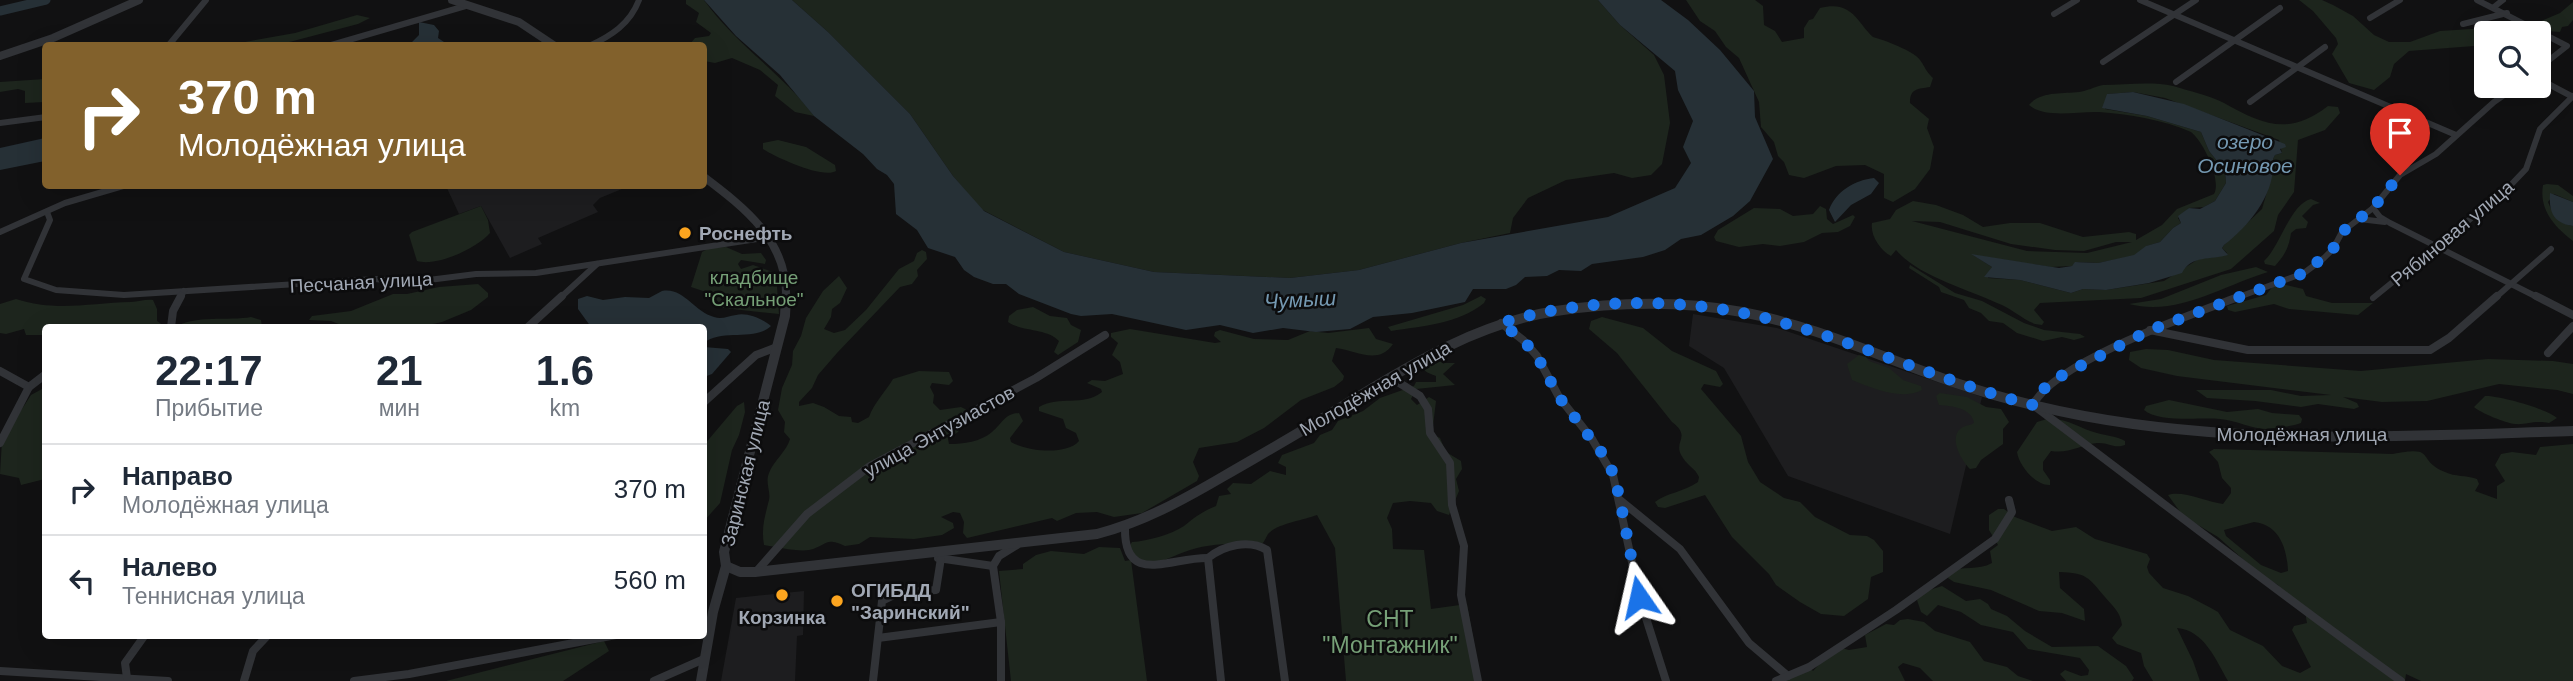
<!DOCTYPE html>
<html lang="ru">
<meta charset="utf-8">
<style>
body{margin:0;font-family:Arial,sans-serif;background:#f6f6f7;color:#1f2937;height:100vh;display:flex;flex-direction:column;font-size:26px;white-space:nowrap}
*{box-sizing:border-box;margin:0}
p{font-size:23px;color:#747a83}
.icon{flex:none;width:38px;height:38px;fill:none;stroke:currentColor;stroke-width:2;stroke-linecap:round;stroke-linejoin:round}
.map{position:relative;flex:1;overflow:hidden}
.side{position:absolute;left:42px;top:324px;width:665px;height:315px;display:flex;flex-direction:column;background:#fff;border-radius:7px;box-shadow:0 7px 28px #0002}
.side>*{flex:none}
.guide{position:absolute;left:42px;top:42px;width:665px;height:147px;border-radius:7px;box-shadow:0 7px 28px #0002;background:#82612c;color:#fff;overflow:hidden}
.tools{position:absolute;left:2474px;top:21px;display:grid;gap:14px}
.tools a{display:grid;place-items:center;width:77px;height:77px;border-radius:7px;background:#fff;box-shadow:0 7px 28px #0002;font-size:35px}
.pin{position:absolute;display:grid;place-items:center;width:60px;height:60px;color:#fff;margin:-72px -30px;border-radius:50% 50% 50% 0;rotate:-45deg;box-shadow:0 0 7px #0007}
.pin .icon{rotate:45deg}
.me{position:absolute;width:77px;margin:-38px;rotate:349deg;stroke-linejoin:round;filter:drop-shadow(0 0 5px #0008)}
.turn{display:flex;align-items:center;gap:24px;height:147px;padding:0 21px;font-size:32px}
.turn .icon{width:91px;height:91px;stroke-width:2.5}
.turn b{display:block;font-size:49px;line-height:60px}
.eta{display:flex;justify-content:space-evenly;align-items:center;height:119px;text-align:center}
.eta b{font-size:42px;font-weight:600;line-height:49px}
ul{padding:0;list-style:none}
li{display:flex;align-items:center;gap:21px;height:91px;padding:0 21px;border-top:2px solid #e0e1e3}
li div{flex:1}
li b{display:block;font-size:26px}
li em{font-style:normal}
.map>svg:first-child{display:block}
.built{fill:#1d1d1f}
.green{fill:#1d251d;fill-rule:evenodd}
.water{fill:#263036}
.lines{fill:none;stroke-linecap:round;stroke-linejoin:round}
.river{stroke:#263036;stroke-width:9}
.minor-far1{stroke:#313337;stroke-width:6}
.minor{stroke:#313337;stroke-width:8}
.tertiary-far1{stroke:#313337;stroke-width:8}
.tertiary{stroke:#313337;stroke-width:10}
.route{stroke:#1a73e8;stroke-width:12;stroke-dasharray:0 21.6}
.poi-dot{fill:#fca51f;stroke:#0c0c0d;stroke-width:2.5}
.labels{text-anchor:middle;stroke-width:5;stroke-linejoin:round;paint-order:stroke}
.poi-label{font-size:19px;font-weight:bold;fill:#a1a8b4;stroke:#0c0c0d;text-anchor:start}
.street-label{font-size:19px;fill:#a1a8b4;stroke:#0c0c0d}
.park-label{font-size:19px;fill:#76a077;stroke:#0c0c0d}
.water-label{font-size:21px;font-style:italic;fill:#7599b2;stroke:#0c0c0d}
.near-park-label{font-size:23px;fill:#76a077;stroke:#0c0c0d}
</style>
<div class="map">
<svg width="2573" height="681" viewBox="0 0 2573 681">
<rect width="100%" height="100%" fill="#111112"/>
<g class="built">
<polygon points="446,186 629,186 600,198 593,205 598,212 538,238 542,244 510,258 481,206 459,214"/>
<polygon points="1693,314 1777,328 1982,397 1950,534 1788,476 1724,368 1689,346"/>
<polygon points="804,591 803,635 797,636 795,681 721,681 736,598"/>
</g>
<g class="green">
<path d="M686,0H704C735,44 782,73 814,116L795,112L775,96L778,85L760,70L732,58L715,63L704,61V46L689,45L695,38L709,36L711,33L696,22L699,13L686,4Z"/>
<polygon points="792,0 1598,0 1620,25 1654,55 1664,75 1670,123 1662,164 1651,175 1632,178 1614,173 1566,180 1528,198 1513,218 1510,233 1461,243 1359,270 1290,278 1154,272 1064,252 981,209 953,176 910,114 828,32"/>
<path d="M1686,0H1755L1763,6L1764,25L1775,31L1782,42L1804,38V28L1809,20L1813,19L1820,8C1852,0 1856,21 1873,37C1884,40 1914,51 1920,60C1926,68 1924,69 1933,78L1930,87C1918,89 1910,88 1910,103L1929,119L1927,128L1934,147L1930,169L1915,189L1893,202L1884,198V174L1865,165L1836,166L1804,178L1789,175L1784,162L1778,156L1774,142L1761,127L1759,102L1739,58L1726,47L1715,31L1700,21Z"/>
<polygon points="2299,0 2322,0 2333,5 2353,16 2374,35 2389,42 2410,42 2440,31 2487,28 2502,23 2516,23 2537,31 2544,39 2539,40 2539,33 2487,33 2487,45 2409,51 2394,64 2390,77 2374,90 2349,83 2332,54 2338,44 2336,38 2313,11"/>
<polygon points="2573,2 2573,20 2568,26 2562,27 2560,32 2547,31 2538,26 2539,22 2560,13"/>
<polygon points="357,15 370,18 358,24 278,45 228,45 295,33"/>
<polygon points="45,79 45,102 25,103 25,91 18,89 0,92 0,82"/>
<path d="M2103,85C2125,85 2151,81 2173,86C2189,91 2209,95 2224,103C2263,125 2289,136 2328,106L2338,107L2340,113L2325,130L2298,140L2294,192L2278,215L2274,231L2231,269L2141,298L2040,303L2034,310L2044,322L2042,325L2035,324C2022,319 2011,308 1997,303C1967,289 1918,276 1896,250L1891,256C1880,250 1870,235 1872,223L1890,219L1896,210L1913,201L1936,205L1963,215L1983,227L2010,223H2040L2083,237L2129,232L2136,234V240L2162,225L2177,209L2214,194C2222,180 2203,141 2191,132C2164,120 2128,114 2099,112C2078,111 2045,119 2029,105C2040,91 2063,94 2079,92C2087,91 2094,87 2103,85ZM2133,92L2165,98L2279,140L2282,153L2275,155L2273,159L2271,178L2262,209L2224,245L2222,248L2227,253L2221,256L2200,258L2164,281L2106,290L2083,289L2071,293L2020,280L1988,278L1992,267L1973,255L2051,267L2072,266L2078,262L2098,263L2134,256L2147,246L2160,242L2173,228L2181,223L2178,218L2189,208L2204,207L2215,201L2226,183L2225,171L2209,151L2201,132L2147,116L2105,109L2108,94ZM1912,221L1940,222L2011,244L2055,250L2084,251L2116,242H2132L2087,253L2027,251Z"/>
<path d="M778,140L806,147L835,165L836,171C823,179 777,158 763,149V143Z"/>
<path d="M2547,184L2558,185L2573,196V202L2554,194L2548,202C2554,216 2557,223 2573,226V241C2554,226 2539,210 2543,185Z"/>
<path d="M2311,199L2320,203L2313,205L2302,216L2308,222L2306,228L2296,229L2291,233C2289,247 2285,255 2275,266L2265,264L2264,261C2280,247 2290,204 2311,199Z"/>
<path d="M481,206L488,220L490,233C477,248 437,267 417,261L409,235L412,232Z"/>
<polygon points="1820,206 1826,209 1827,219 1833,224 1853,215 1855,217 1850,226 1838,232 1822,233 1804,242 1780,246 1763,244 1739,247 1716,241 1714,237 1718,230 1754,208 1780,209 1793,216 1813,214"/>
<polygon points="726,247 742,254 761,253 766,260 765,264 741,260 738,264 741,269 753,265 776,273 779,314 723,308 712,294 691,287 702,252 709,248"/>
<path d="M922,250L926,252L927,259L917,270L918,276L912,284L900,287L837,353L818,375L812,388L799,402V406L813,403L824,407L839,416L851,417L852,422L858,423L869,417C874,403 886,391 893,379L919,371L949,372L953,381L949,385L932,383L930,387L934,395L933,403L940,410L961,407L971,412L958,432L948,439L949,444C964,444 980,442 992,432C1003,423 1004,414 1019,413L1023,421L1010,438L1011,442C1027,451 1066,456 1079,441L1076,433L1066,428L1063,419L1039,411V407C1060,395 1083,407 1102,392L1101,389L1087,383L1092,380L1105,381L1123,374L1120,362L1112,355L1118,343L1111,337V333L1130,329L1215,343L1221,342L1214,336L1215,332L1220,330L1254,339L1288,340L1310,331L1328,333L1369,328L1376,339L1393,344C1378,366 1356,350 1336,348L1332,361L1344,376L1343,380L1334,387L1301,400L1264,428L1237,442L1199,448L1193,462L1199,476L1197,481L1142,513L1114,517L1097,512L1076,513L1057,521L1052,518L967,538L963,533L964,522L960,513L953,512L941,517L953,523L954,528L942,535L914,539L870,537L859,544L845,546C824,536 827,546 809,550C798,552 776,547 764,545C761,528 765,516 769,500C771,492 765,483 769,473C774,460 787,451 790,439L784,432L785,422L778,410L782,388L792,365L793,351L801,336L806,318L823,291L839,276L847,288L840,303L832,309L831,317L824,329L834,333L845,330L866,310L899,269L914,261L917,253Z"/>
<polygon points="1910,265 1955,293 1982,301 2024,323 2044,330 2080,334 2085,337 2074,340 2062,337 2043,341 2017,333 2003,323 1989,321 1981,313 1969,308 1964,300 1941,292 1939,287 1909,268"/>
<path d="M2256,267L2268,272C2224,285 2178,317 2129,304L2161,299L2221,275Z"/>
<polygon points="478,284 488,293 488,297 471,310 442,322 419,327 346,327 331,321 309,320 312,316 351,311 393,294 407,294 439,287"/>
<polygon points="2282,284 2303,289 2306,296 2332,303 2373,303 2358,315 2289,309 2274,304 2235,312 2228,310 2227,306 2266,295 2273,286"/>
<path d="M1481,296L1486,299L1484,303C1458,324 1423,326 1391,331L1388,327L1463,305Z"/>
<path d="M16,299C55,312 91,303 131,302C139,302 145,299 153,300L157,309V321L164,326L46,327L45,335H26L24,329L6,334L0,333V304Z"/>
<path d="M1033,307L1050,316L1067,318L1071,325L1081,330L1078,342L1058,355L1054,352L1059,341C1047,328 1023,332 1008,322L1009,316L1017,310Z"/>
<path d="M251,317L261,320L262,327H176C193,315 230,321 251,317Z"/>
<path d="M1602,317L1643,328L1672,351L1716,371L1723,384L1720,387L1704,384L1701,389L1741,436L1748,462L1760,482L1784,498L1800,502L1815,517L1850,535L1867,536L1874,540L1883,551V572L1871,577L1868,599L1844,616L1821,614L1800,602L1776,585L1769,574L1732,537L1705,495L1665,508L1658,507L1655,502C1666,493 1684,492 1698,482L1699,477C1695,468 1688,466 1683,458C1671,441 1693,438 1672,422L1617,353L1589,329L1591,321Z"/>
<polygon points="2146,349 2168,350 2214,360 2361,371 2488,359 2553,361 2573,364 2573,394 2557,390 2499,384 2427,401 2382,402 2343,397 2357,403 2359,407 2354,409 2318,404 2301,407 2255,401 2207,398 2196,390 2271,390 2301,396 2331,395 2177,376 2141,368 2129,360 2130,352"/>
<path d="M1859,355L1866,357L1869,361L1889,368L1903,380L1921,386L1922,390C1901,401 1872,388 1852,380L1847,364Z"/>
<path d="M1433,358L1443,363H1455L1443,374L1455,385L1416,389L1411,399L1417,405L1429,397L1436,401L1432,434L1440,438L1446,452L1461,461L1462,469L1456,479L1459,491L1449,515L1437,511L1431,503L1410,501L1393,503L1387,518L1392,529L1393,549L1424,550L1431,609L1467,604L1481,681H1346L1335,548L1317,515C1304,520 1276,524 1268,534C1266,537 1265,541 1262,544C1239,543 1212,543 1190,550C1173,555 1161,565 1142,563L1128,548L1132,542C1148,541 1170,535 1184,526C1195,517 1203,511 1216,506L1219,496L1231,494L1227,489L1233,483L1251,484L1270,471L1286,475V467L1278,463L1282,455L1314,443L1320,435L1332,430L1338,421L1363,411L1380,398L1414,386L1416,382H1436V376C1426,372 1423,372 1422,361Z"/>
<polygon points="42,389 46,398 45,479 21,485 19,478 0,474 2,440 31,395"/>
<path d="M1940,393L1967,397L1986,407L2001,409L2009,422L2003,429V444L1981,460L1976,468L1970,469C1961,460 1947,436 1963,427C1967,425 1971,425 1974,423C1972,408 1952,406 1939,405L1936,396Z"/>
<path d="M2485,396C2497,395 2548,409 2557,418L2549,423C2532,420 2528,425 2515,424C2505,423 2481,413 2474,407Z"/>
<path d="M2169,400L2227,412L2258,409L2272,413L2299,415L2302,419L2301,423C2294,426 2277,428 2269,429C2255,430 2235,420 2220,419C2201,417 2158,423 2144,410L2146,406Z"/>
<polygon points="744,402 745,412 739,435 732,450 720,503 704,521 704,445 737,406"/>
<path d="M2047,419C2066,417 2080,429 2097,433C2107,436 2116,436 2125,441V445C2113,449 2109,442 2097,443C2080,445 2069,454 2051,451L2043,462V470L2050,480V485C2036,486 2019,466 2017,452L2037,422Z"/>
<path d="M2573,444V681H2421L2406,674L2405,681H2228C2216,660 2204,630 2177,628L2193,661L2200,681H2153L2144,666L2141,653L2117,644L2112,638L2122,625C2120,611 2114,608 2105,597C2088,577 2087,573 2059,572L2060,588L2084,609L2085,621L2062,613L2039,611L1991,590L1954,582L1948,578L1949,572C1963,565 1978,571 1992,563L1990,551L1998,545L1989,530V515L1998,509H2004L2015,517L2052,531L2076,527L2095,539L2147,554L2150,559L2147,567L2149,573L2163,588L2188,596L2211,608L2218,612L2230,630L2263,646L2282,666L2300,673L2311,667L2292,630L2294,626L2307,623L2305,612L2287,598L2278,585L2262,576L2218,537L2183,516L2168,495C2182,490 2207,502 2223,504L2231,493V488L2222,478L2218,462L2209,452L2214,449L2393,454C2438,445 2415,460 2445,472C2455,477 2466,475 2477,479L2479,484L2475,491L2497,499V486L2505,481L2495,465L2501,454L2512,452L2536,455L2540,447ZM2254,522C2280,525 2287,549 2288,571L2281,573L2261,565L2226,536L2224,530Z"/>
<polygon points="1099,547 1120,548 1125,561 1131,560 1147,681 1011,681 999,571 1023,569 1023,564 1036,555 1051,551 1084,554"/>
<polygon points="1942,586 1966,601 1980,599 1988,604 1991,609 2007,616 2025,631 2052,647 2098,646 2126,666 2134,678 2132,681 2066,681 2060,674 2065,670 2081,676 2088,675 2089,670 2080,658 2028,649 2013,632 1981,625 1961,612 1938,605 1927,616 1921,612 1917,600 1923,592"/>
<polygon points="1908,619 1924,622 1935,631 1970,642 1984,661 2007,667 2018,676 2033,681 1933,681 1920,668 1903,663 1898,667 1905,681 1776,681 1809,667 1813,671 1823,660 1841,648 1849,650 1867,647 1865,635 1886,624 1894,625 1900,620"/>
<polygon points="604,641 609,651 563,681 446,681"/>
</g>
<g class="water">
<polygon points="704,0 792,0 828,32 910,114 953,176 984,211 1064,252 1154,272 1290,278 1359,270 1461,243 1608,217 1675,188 1691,163 1683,147 1693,121 1678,90 1675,71 1620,25 1598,0 1661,0 1688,20 1720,50 1754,91 1755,117 1773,159 1750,201 1733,216 1701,235 1681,239 1665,250 1643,257 1592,264 1581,271 1559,270 1547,276 1525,277 1516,285 1506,289 1473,289 1465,302 1412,313 1373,317 1350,329 1316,332 1283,328 1253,333 1220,325 1186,330 1112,314 1081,316 1071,314 1019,294 1006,284 993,284 974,277 964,270 955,257 928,248 917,230 896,214 894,184 887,175 877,169 863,154 814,116 780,75 736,36"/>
<polygon points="419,22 434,25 439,31 438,38 450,46 408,46 419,35"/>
<path d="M2133,92L2184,104L2285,144L2286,147L2280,149L2282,153L2275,155L2273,159C2276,193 2250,225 2224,245L2222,248L2228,255C2211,260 2191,255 2182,273L2149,283L2106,290L2083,289L2071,293L2020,280L1984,277L1992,267L1971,254L2059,268L2072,266L2075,262L2098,263L2134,255L2146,246L2160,242L2173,228L2181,223L2178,216L2189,208L2200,209L2215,201L2226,183L2225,171L2209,151L2201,132L2147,116L2102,108L2107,94Z"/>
<polygon points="45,138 45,161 0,170 0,148"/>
<path d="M1874,178L1879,183L1871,194L1851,205L1835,222L1829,210C1836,191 1855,180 1874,178Z"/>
<path d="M2550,193L2573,202V226C2551,223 2549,209 2550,193Z"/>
<path d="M662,291C684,287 694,312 714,317C722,320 728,316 736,315C748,312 764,320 771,326C754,342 722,328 704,343V327H591L578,309V299L587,296L603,300L625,297L649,298Z"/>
<polygon points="704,347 728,349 731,352 712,374 704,377"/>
</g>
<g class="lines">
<polyline class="river" points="0,11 46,0"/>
<g class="minor-far1">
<polyline points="2140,0 2456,135"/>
<polyline points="2477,0 2567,46 2539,68"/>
<polyline points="2494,7 2503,0"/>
<polyline points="2054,14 2077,0"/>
<polyline points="2370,18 2400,0"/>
<polyline points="2463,24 2507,13"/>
<polyline points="168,46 206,0"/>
<polyline points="328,46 469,5"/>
<path d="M589,46C611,36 630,24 639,0"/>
<polyline points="2103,62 2196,0"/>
<polyline points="2539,79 2573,97"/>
<polyline points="2176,82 2280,8"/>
<polyline points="2250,102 2325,47"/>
<polyline points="0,123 46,117"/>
<polyline points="2373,208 2380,217 2390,223 2539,298"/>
<polyline points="47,212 50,220 24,279 56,290 124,295 376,279 405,283 476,274 536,273 770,237"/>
<polyline points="2359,219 2385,222"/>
<polyline points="0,232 65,203 123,186"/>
<polyline points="180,298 184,291"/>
<polyline points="560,298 597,264"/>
<polyline points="2236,298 2304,273 2324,258 2333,249 2342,232 2373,208 2400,175 2436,154 2494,102 2517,86"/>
<polyline points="2373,298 2506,190 2526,169 2540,129 2573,96"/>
<polyline points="2495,298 2551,249"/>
</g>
<g class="minor">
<path d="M2241,296C2193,314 2055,361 2033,405C2156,497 2277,592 2401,681"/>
<polyline points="2536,296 2573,315"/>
<polyline points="1501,323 1523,340 1537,356 1559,397 1592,439 1613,475 1640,599 1666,681"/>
<polyline points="171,327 173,311 181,296"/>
<polyline points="528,327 562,296"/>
<polyline points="2150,330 2248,350 2430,350 2449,338 2497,296"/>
<polyline points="2548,353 2573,326"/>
<polyline points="0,371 29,387"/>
<polyline points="1390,377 1420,396 1428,409 1430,433 1450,463 1452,505 1464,546 1461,595 1478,681"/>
<polyline points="704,402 756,355 777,347"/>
<polyline points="0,443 29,387 46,374"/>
<polyline points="1620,500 1680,549 1749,643 1788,676"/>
<path d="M1125,528C1124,587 1171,557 1208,558"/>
<polyline points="938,558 993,566"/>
<polyline points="756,572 807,514 870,466 1036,378 1105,335"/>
<polyline points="878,638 1001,622"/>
<polyline points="0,671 168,681"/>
<polyline points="127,678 125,663 145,635"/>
<polyline points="244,681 253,651 268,635"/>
<polyline points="354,681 409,674 616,635"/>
<polyline points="654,681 704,659"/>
<polyline points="873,681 882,601 898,593 936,590 941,558"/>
<polyline points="1001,681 1001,622 993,566 999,556 1017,545"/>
<path d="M1221,681L1208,558C1224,545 1249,539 1267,550L1285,681"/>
<polyline points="1776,681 1809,667 1896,610 1995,539 2012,512 2009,500"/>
</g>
<g class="tertiary-far1">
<polyline points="452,0 519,22 555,46"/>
<polyline points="0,56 53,38 139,0"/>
<path d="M704,177C745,208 788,241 786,298"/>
</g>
<g class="tertiary">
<path d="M726,566L740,572H755L1097,534C1143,522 1183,500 1224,476C1260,455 1296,435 1331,413C1402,370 1472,324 1556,311C1617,302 1682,301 1742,312C1816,326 1885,359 1956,383C1997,397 2041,408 2084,416C2245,446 2410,436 2573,431"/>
<polyline points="701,681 713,612 726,566 724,552 785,316 786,296"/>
</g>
</g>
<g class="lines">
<path class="route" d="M1639,597L1620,500L1614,475L1605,457L1559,397L1537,356L1523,340L1501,323C1588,296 1692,297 1780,322C1865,345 1946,383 2033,405L2039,393L2055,379L2150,330L2304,273L2333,249L2342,232L2373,208L2400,175"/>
</g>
<g class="poi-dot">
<circle cx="685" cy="233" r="7"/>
<circle cx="782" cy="595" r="7"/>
<circle cx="837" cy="601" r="7"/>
</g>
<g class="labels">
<g class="poi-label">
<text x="699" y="240">Роснефть</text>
<text x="851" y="597">ОГИБДД<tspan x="851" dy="22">"Заринский"</tspan></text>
<text x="782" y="624" text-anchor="middle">Корзинка</text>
</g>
<g class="street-label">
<text transform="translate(2452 233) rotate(-40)" y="7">Рябиновая улица</text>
<text transform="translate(361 282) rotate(-3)" y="7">Песчаная улица</text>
<text transform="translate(1375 388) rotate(-30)" y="7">Молодёжная улица</text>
<text transform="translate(939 431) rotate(-29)" y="7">улица Энтузиастов</text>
<text x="2302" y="441">Молодёжная улица</text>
<text transform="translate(745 473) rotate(-76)" y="7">Заринская улица</text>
</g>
<g class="park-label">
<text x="754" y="284">кладбище<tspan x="754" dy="22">"Скальное"</tspan></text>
</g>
<g class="water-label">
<text x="2245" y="149">озеро<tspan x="2245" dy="24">Осиновое</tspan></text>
<text transform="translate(1300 300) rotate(-3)" y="7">Чумыш</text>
</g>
<g class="near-park-label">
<text x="1390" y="627">СНТ<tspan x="1390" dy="26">"Монтажник"</tspan></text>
</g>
</g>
</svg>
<div class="tools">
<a><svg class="icon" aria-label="search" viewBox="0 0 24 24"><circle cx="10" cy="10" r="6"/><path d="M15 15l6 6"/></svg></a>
</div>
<div class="pin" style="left:2400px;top:175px;background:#d93025"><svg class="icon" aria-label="arrive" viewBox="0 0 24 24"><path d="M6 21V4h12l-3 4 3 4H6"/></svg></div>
<svg class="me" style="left:1639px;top:597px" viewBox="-20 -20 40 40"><path d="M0-17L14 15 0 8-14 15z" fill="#1a73e8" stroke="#fff" stroke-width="4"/></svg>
<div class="guide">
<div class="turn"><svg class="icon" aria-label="right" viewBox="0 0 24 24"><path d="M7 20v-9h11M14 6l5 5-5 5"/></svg><div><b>370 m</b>Молодёжная улица</div></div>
</div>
<section class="side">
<div class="eta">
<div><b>22:17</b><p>Прибытие</p></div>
<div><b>21</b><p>мин</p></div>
<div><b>1.6</b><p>km</p></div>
</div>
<ul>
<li><svg class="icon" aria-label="right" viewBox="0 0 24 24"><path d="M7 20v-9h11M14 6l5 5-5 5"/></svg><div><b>Направо</b><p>Молодёжная улица</p></div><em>370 m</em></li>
<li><svg class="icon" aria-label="left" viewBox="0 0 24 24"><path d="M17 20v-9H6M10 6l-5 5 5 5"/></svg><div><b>Налево</b><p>Теннисная улица</p></div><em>560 m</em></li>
</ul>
</section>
</div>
